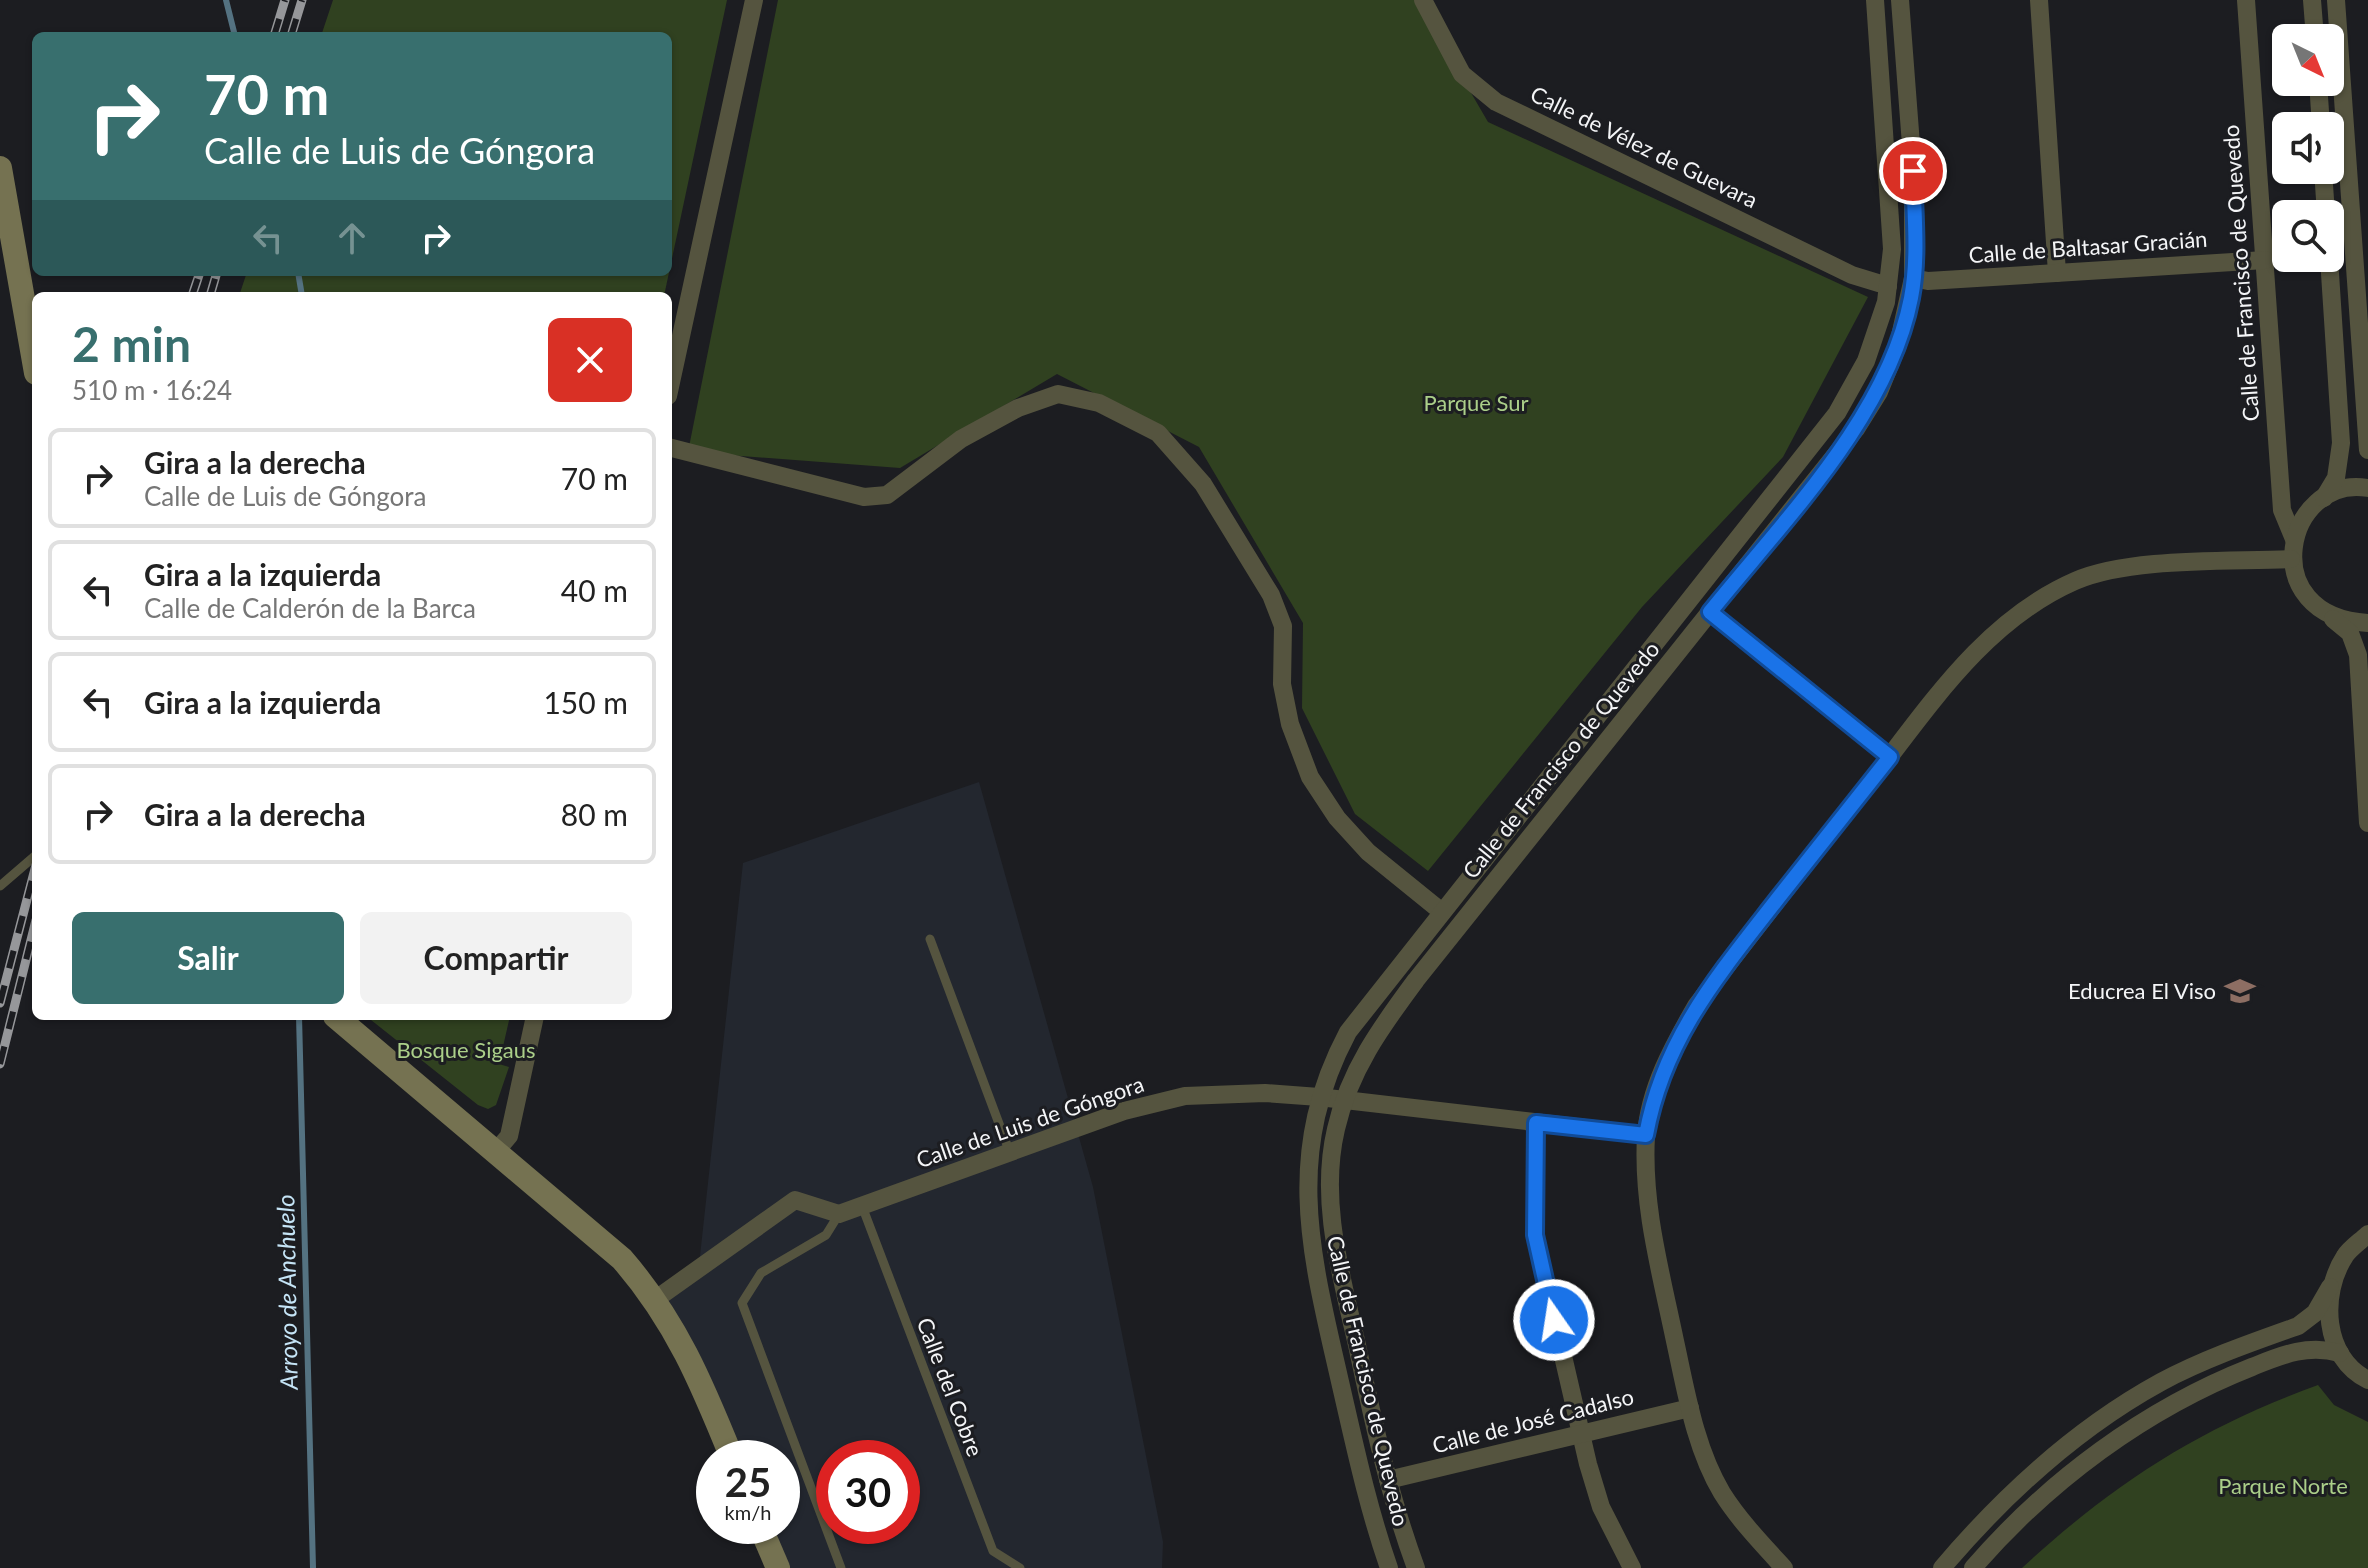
<!DOCTYPE html>
<html lang="es">
<meta charset="utf-8">
<style>
body{margin:0;font-family:Lato,sans-serif;background:#f2f2f2;color:#222;height:100vh;display:flex;flex-direction:column;font-size:30px;white-space:nowrap}
*{box-sizing:border-box;margin:0}
p{font-size:26px;color:#767676}
.icon{flex:none;width:44px;height:44px;fill:none;stroke:currentColor;stroke-width:2;stroke-linecap:round;stroke-linejoin:round}
.map{position:relative;flex:1;overflow:hidden}
.panel{position:absolute;left:32px;top:292px;width:640px;height:728px;display:flex;flex-direction:column;background:#fff;border-radius:12px;box-shadow:0 2px 6px #0004}
.panel>*{flex:none}
.banner{position:absolute;left:32px;top:32px;width:640px;height:244px;border-radius:12px;box-shadow:0 2px 6px #0004;background:#386f6e;color:#fff;overflow:hidden}
.needle{width:52px;rotate:137deg}
.tools{position:absolute;left:2272px;top:24px;display:grid;gap:16px}
.tools a{display:grid;place-items:center;width:72px;height:72px;border-radius:12px;background:#fff;box-shadow:0 2px 6px #0004;font-size:40px}
.speed{position:absolute;left:696px;top:1440px;display:flex;gap:16px;font-size:40px;font-weight:700;text-align:center}
.speed>*{display:grid;place-content:center;width:104px;height:104px;border-radius:50%;background:#fff;box-shadow:0 2px 6px #0004;line-height:1}
.speed small{font-size:20px;font-weight:400}
.speed .limit{border:12px solid #d22;background:#fff;color:#111}
.pin{position:absolute;display:grid;place-items:center;width:68px;height:68px;color:#fff;margin:-34px;border:4px solid #fff;border-radius:50%;box-shadow:0 2px 8px #0007}
.me{position:absolute;width:88px;margin:-44px;rotate:347deg;stroke-linejoin:round;filter:drop-shadow(0 0 6px #0008)}
.turn{display:flex;align-items:center;gap:28px;height:168px;padding:0 40px;font-size:36px}
.turn .icon{width:104px;height:104px;stroke-width:2.5}
.turn b{display:block;font-size:56px;line-height:68px}
.lanes{display:flex;align-items:center;height:76px;padding:0 40px;background:#0003;justify-content:center;gap:40px;direction:ltr}
.lanes .off{opacity:.35}
.round{display:grid;place-items:center;flex:none;width:84px;height:84px;border-radius:12px;background:#f2f2f2}
.headline{display:flex;align-items:center;justify-content:space-between;height:136px;padding:0 40px}
h1{font-size:48px;font-weight:700;line-height:60px;color:#386f6e}
.cta{display:flex;gap:16px;margin-top:auto;padding:16px 40px}
.cta a{flex:1;height:92px;border-radius:12px;background:#386f6e;color:#fff;font-size:32px;font-weight:700;line-height:92px;text-align:center}
.cta a+a{background:#f2f2f2;color:#222}
ul{padding:0;list-style:none}
li{display:flex;align-items:center;gap:24px;height:100px;margin:0 16px 12px;padding:0 24px;border:4px solid #e0e0e0;border-radius:12px}
li div{flex:1}
li b{display:block;font-size:30px}
li em{font-style:normal}
.map>svg:first-child{display:block}
.built{fill:#23272f;fill-rule:evenodd}
.green{fill:#304120}
.lines{fill:none;stroke-linecap:round;stroke-linejoin:round}
.stream{stroke:#547281;stroke-width:6}
.lane{stroke:#55543f;stroke-width:9}
.street{stroke:#55543f;stroke-width:18}
.secondary{stroke:#757251;stroke-width:24}
.rail-casing{stroke:#96979a;stroke-width:9}
.rail{stroke:#1c1d21;stroke-width:6;stroke-dasharray:18;stroke-linecap:butt}
.route-casing{stroke:#114b97;stroke-width:20}
.route{stroke:#1a73e8;stroke-width:14}
.labels{text-anchor:middle;stroke-width:6;stroke-linejoin:round;paint-order:stroke}
.street-label{font-size:22px;fill:#f4f5f7;stroke:#1c1d21}
.park-label{font-size:22px;fill:#abcf89;stroke:#1c1d21}
.poi-label{font-size:22px;fill:#f4f5f7;stroke:#1c1d21;text-anchor:end}
.water-label{font-size:24px;font-style:italic;fill:#c5e4f6;stroke:#1c1d21}
</style>
<div class="map">
<svg width="2368" height="1568" viewBox="0 0 2368 1568">
<rect width="100%" height="100%" fill="#1c1d21"/>
<path class="built" d="M979,782L1093,1187L1163,1542L1162,1568H778L760,1526H782V1458H732L656,1299L699,1265L743,863ZM834,1458H902V1526H834Z"/>
<g class="green">
<polygon points="333,0 727,0 664,296 239,296 247,272 668,272 668,36 321,36"/>
<polygon points="778,0 1417,0 1488,122 1868,297 1783,457 1642,607 1428,871 1355,814 1302,708 1303,623 1199,447 1057,374 900,468 688,452"/>
<polygon points="366,1016 510,1016 499,1064 509,1067 496,1105 488,1109 478,1105"/>
<path d="M2318,1385L2334,1405L2368,1422V1568H2022C2115,1482 2200,1428 2318,1385Z"/>
</g>
<g class="lines">
<g class="stream">
<polyline points="226,0 235,36"/>
<polyline points="298,272 302,296"/>
<polyline points="299,1016 313,1568"/>
</g>
<g class="lane">
<polyline points="0,886 36,855"/>
<polyline points="930,939 1010,1153"/>
<polyline points="862,1206 993,1551 1020,1568"/>
<polyline points="839,1214 826,1235 761,1273 742,1303 841,1568"/>
</g>
<g class="street">
<polyline points="1423,0 1462,74 1496,102 1852,275 1888,286"/>
<polyline points="2039,0 2057,273"/>
<polyline points="2246,0 2282,510 2294,539"/>
<polyline points="2312,0 2315,38"/>
<polyline points="2336,0 2368,450"/>
<polyline points="2318,82 2321,126"/>
<polyline points="2323,170 2326,214"/>
<polyline points="1913,278 1928,281 2265,260"/>
<polyline points="668,396 754,0"/>
<polyline points="668,447 864,497 887,495 961,439 1018,408 1058,394 1099,403 1158,433 1203,484 1271,595 1283,626 1282,684 1290,724 1310,777 1337,818 1368,852 1442,912"/>
<path d="M2368,488C2285,474 2253,617 2368,623"/>
<polyline points="2324,498 2336,478 2341,443 2329,258"/>
<polyline points="1710,612 1890,757"/>
<polyline points="2333,619 2350,633 2358,655 2368,823"/>
<polyline points="1536,1123 1535,1235 1588,1464 1601,1507 1632,1568"/>
<polyline points="497,1150 509,1136 535,1016"/>
<path d="M2368,1234C2361,1241 2350,1248 2345,1256C2320,1294 2323,1358 2368,1380"/>
<polyline points="656,1299 795,1200 839,1214 1124,1111 1185,1096 1265,1093 1319,1097 1646,1135"/>
<polyline points="1388,1480 1690,1408"/>
<path d="M1389,1568C1368,1508 1355,1447 1341,1386C1312,1258 1282,1156 1348,1032L1837,413L1866,361L1886,302L1892,249L1875,0"/>
<path d="M1416,1568C1389,1495 1373,1421 1357,1345C1341,1274 1319,1201 1336,1129C1349,1071 1381,1027 1416,980L1856,429L1879,392L1898,345L1913,278V171L1900,0"/>
<path d="M1784,1568C1762,1544 1739,1520 1722,1493C1695,1448 1686,1391 1675,1341C1661,1273 1642,1206 1646,1136C1649,1089 1673,1046 1696,1006C1751,934 1807,862 1863,791C1925,713 1981,622 2075,581C2130,557 2230,562 2291,559"/>
<path d="M1942,1568C2004,1495 2077,1428 2161,1382C2204,1359 2253,1342 2298,1326L2315,1313L2330,1287"/>
<path d="M1973,1568C2048,1481 2145,1409 2252,1367C2282,1355 2307,1344 2340,1353"/>
</g>
<g class="secondary">
<polyline points="0,168 36,373"/>
<path d="M335,1016L622,1259C676,1321 702,1384 732,1458"/>
<polyline points="760,1526 778,1568"/>
</g>
<g class="rail-casing">
<g id="rail">
<polyline points="274,36 285,0"/>
<polyline points="291,36 302,0"/>
<polyline points="192,296 200,272"/>
<polyline points="210,296 217,272"/>
<polyline points="0,1003 36,865"/>
<polyline points="0,1064 36,920"/>
</g>
</g>
<use href="#rail" class="rail"/>
</g>
<g class="lines">
<g class="route-casing">
<path id="route" d="M1554,1320L1535,1235L1536,1123L1646,1135C1664,1037 1720,973 1779,897C1816,851 1853,804 1890,757L1710,612C1784,520 1888,416 1911,298C1919,257 1914,213 1913,171"/>
</g>
<use href="#route" class="route"/>
</g>
<defs>
<g id="school-bare" transform="scale(2.4)"><path d="M0-5L7-2L0 1L-7-2ZM-4 1L0 2.5L4 1V4Q0 6-4 4Z" fill="#8d6e63" stroke="#1c1d21" stroke-width="2.5" paint-order="stroke"/></g>
</defs>
<g fill-rule="evenodd">
<use href="#school-bare" x="2240" y="991"/>
</g>
<g class="labels">
<g class="street-label">
<text transform="translate(1644 147) rotate(26)" y="8">Calle de Vélez de Guevara</text>
<text transform="translate(2088 247) rotate(-4)" y="8">Calle de Baltasar Gracián</text>
<text transform="translate(2241 273) rotate(-94)" y="8">Calle de Francisco de Quevedo</text>
<text transform="translate(1561 760) rotate(-51)" y="8">Calle de Francisco de Quevedo</text>
<text transform="translate(1030 1122) rotate(-19)" y="8">Calle de Luis de Góngora</text>
<text transform="translate(1368 1381) rotate(77)" y="8">Calle de Francisco de Quevedo</text>
<text transform="translate(950 1387) rotate(69)" y="8">Calle del Cobre</text>
<text transform="translate(1533 1421) rotate(-14)" y="8">Calle de José Cadalso</text>
</g>
<g class="park-label">
<text x="1476" y="411">Parque Sur</text>
<text x="466" y="1058">Bosque Sigaus</text>
<text x="2283" y="1494">Parque Norte</text>
</g>
<g class="poi-label">
<text x="2216" y="999">Educrea El Viso</text>
</g>
<g class="water-label">
<text transform="translate(288 1292) rotate(-91)" y="8">Arroyo de Anchuelo</text>
</g>
</g>
</svg>
<div class="tools">
<a><svg class="needle" viewBox="-14 -14 28 28"><path d="M0-13l5 13h-10z" fill="#e53935"/><path d="M0 13l5-13h-10z" fill="#767676"/></svg></a>
<a><svg class="icon" aria-label="sound" viewBox="0 0 24 24"><path d="M4 9h4l5-4v14l-5-4H4zM17 9q2 3 0 6"/></svg></a>
<a><svg class="icon" aria-label="search" viewBox="0 0 24 24"><circle cx="10" cy="10" r="6"/><path d="M15 15l6 6"/></svg></a>
</div>
<div class="speed"><div>25<small>km/h</small></div><div class="limit">30</div></div>
<div class="pin" style="left:1913px;top:171px;background:#d93025"><svg class="icon" aria-label="arrive" viewBox="0 0 24 24"><path d="M6 21V4h12l-3 4 3 4H6"/></svg></div>
<svg class="me" style="left:1554px;top:1320px" viewBox="-20 -20 40 40"><circle r="17" fill="#1a73e8" stroke="#fff" stroke-width="3"/><path d="M0-11L8 9 0 5-8 9z" fill="#fff"/></svg>
<div class="banner">
<div class="turn"><svg class="icon" aria-label="right" viewBox="0 0 24 24"><path d="M7 20v-9h11M14 6l5 5-5 5"/></svg><div><b>70 m</b>Calle de Luis de Góngora</div></div>
<div class="lanes"><svg class="icon off" aria-label="left" viewBox="0 0 24 24"><path d="M17 20v-9H6M10 6l-5 5 5 5"/></svg><svg class="icon off" aria-label="ahead" viewBox="0 0 24 24"><path d="M12 20V5M6 11l6-6 6 6"/></svg><svg class="icon" aria-label="right" viewBox="0 0 24 24"><path d="M7 20v-9h11M14 6l5 5-5 5"/></svg></div>
</div>
<section class="panel">
<div class="headline"><div><h1>2 min</h1><p>510 m · 16:24</p></div><a class="round" style="background:#d93025;color:#fff"><svg class="icon" aria-label="close" viewBox="0 0 24 24"><path d="M6 6l12 12M18 6L6 18"/></svg></a></div>
<ul>
<li><svg class="icon" aria-label="right" viewBox="0 0 24 24"><path d="M7 20v-9h11M14 6l5 5-5 5"/></svg><div><b>Gira a la derecha</b><p>Calle de Luis de Góngora</p></div><em>70 m</em></li>
<li><svg class="icon" aria-label="left" viewBox="0 0 24 24"><path d="M17 20v-9H6M10 6l-5 5 5 5"/></svg><div><b>Gira a la izquierda</b><p>Calle de Calderón de la Barca</p></div><em>40 m</em></li>
<li><svg class="icon" aria-label="left" viewBox="0 0 24 24"><path d="M17 20v-9H6M10 6l-5 5 5 5"/></svg><div><b>Gira a la izquierda</b></div><em>150 m</em></li>
<li><svg class="icon" aria-label="right" viewBox="0 0 24 24"><path d="M7 20v-9h11M14 6l5 5-5 5"/></svg><div><b>Gira a la derecha</b></div><em>80 m</em></li>
</ul>
<div class="cta"><a>Salir</a><a>Compartir</a></div>
</section>
</div>
